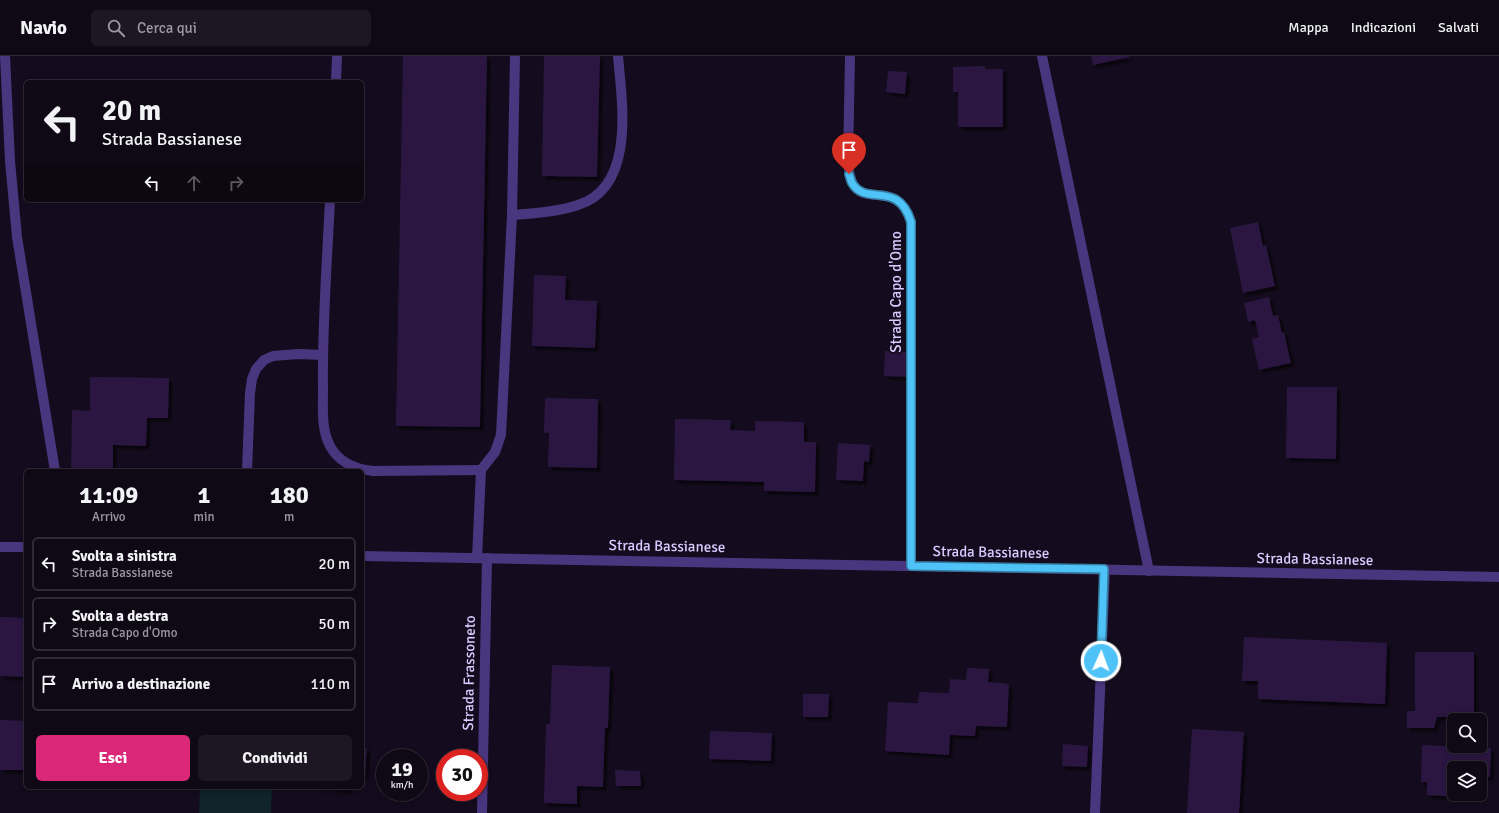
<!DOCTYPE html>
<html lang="it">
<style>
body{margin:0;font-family:Signika,sans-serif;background:#1d1723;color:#f1f3f6;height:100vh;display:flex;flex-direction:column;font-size:15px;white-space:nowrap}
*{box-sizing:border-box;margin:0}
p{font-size:13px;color:#9b9aa1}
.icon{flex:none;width:22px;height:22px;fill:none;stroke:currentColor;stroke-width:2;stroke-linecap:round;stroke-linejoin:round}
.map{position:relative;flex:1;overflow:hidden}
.side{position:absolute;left:24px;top:413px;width:340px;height:320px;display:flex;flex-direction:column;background:#0f0916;border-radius:6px;box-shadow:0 2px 6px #0003,0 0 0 1px #2f2a35}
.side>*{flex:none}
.guide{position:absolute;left:24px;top:24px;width:340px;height:122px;border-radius:6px;box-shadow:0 2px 6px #0003,0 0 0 1px #2f2a35;background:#0f0916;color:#f1f3f6;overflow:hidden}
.buttons{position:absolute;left:1447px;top:657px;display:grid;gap:8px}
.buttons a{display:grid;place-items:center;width:40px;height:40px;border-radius:6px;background:#0f0916;box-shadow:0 2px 6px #0003,0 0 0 1px #2f2a35;font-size:20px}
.speed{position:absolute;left:376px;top:693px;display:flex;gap:8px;font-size:20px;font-weight:700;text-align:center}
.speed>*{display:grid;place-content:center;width:52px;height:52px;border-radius:50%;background:#0f0916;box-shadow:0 2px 6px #0003,0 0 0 1px #2f2a35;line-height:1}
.speed small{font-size:10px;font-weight:400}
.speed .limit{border:6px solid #d22;background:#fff;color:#111}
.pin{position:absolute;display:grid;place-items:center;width:34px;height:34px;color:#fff;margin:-41px -17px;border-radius:50% 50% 50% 0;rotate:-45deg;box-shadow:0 0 4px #0007}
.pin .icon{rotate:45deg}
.me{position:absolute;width:44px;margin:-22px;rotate:2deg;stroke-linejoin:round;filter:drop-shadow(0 0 3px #0008)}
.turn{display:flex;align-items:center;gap:14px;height:84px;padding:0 12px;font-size:18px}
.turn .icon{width:52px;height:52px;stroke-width:2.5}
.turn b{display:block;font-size:28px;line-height:34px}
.lanes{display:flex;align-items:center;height:38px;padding:0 12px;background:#0003;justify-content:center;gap:20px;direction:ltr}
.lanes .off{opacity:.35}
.eta{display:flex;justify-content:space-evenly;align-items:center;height:68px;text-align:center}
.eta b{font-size:24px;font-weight:800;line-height:28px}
.primary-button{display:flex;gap:8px;margin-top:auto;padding:8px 12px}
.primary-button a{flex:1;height:46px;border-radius:6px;background:#db2777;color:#fff;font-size:16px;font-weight:800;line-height:46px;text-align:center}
.primary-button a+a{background:#1d1723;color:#f1f3f6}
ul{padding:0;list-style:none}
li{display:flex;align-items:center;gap:12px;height:54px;margin:0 8px 6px;padding:0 4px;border:2px solid #2f2a35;border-radius:6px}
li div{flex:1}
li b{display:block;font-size:15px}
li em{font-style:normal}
header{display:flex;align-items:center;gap:24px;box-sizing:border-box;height:56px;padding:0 20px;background:#0f0916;border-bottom:1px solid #2f2a35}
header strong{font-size:19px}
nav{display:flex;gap:22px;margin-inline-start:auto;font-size:14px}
.search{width:280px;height:36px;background:#1d1723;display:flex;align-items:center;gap:10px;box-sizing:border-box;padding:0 14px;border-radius:6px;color:#9b9aa1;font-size:15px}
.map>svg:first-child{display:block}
.green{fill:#0f2328}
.building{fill:#291840;filter:url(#shadow)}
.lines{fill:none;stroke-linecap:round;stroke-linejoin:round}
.service{stroke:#4a367e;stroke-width:10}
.minor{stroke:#4a367e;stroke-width:10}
.tertiary{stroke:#4a367e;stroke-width:10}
.route-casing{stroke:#337fa1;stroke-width:10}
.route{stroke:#4fc3f7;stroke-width:7}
.labels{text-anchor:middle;stroke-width:4;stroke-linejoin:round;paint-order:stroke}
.street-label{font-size:15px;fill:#dcc9ff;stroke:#140c1e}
</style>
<header>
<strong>Navio</strong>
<div class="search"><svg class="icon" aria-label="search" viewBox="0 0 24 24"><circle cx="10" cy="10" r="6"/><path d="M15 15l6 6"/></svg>Cerca qui</div>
<nav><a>Mappa</a><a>Indicazioni</a><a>Salvati</a></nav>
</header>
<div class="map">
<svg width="1499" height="757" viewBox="0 0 1499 757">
<defs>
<filter id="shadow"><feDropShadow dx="3.5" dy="3.5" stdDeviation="1" flood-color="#0009"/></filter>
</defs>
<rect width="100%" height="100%" fill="#140c1e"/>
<polygon class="green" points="200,731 272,731 271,757 199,757"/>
<g class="building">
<polygon points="403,0 487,0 480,371 396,370"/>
<polygon points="544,0 600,0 597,121 542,120"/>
<polygon points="1091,0 1130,0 1130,1 1093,9"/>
<polygon points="985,10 985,13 1003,13 1003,71 958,71 958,36 953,36 953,11"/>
<polygon points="888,15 907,16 905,38 886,36"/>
<polygon points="1258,166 1263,190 1266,189 1275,230 1243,237 1230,172"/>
<polygon points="534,219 566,220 565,244 597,245 595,292 532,290"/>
<polygon points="1269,241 1273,260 1278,259 1282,277 1284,276 1291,307 1259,314 1252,283 1259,281 1255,264 1248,266 1244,247"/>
<polygon points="885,295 907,296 907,321 884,320"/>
<polygon points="90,321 169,322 168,362 147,362 146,390 113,389 113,415 71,415 72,354 90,355"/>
<polygon points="1287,331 1337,331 1336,403 1286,402"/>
<polygon points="545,342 598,343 597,412 548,411 549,377 544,377"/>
<polygon points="675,363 731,364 730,374 755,375 755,365 804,366 804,386 816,386 815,436 764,435 764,426 674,424"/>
<polygon points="838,387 870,389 869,406 864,405 863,425 836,424"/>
<polygon points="0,561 26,562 26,621 0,620"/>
<polygon points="1244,581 1387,587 1385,648 1258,643 1258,625 1242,625"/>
<polygon points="1415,596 1474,596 1474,661 1437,661 1434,672 1407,672 1407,655 1415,655"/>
<polygon points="552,609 610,611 608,672 605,672 603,731 577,730 577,748 544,747 546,668 550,668"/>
<polygon points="967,612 989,613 988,626 1009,628 1007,671 976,670 975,680 950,679 949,699 885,695 888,646 918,647 919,636 949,637 950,623 966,624"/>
<polygon points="803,638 829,638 828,661 803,661"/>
<polygon points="0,664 26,665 26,714 0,714"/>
<polygon points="1192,673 1244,676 1239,757 1187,757"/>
<polygon points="710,675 772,677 771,705 709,703"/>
<polygon points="1063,688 1088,690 1087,711 1062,710"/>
<polygon points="1422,689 1491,692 1490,721 1482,721 1481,728 1480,728 1480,712 1454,712 1454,738 1481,738 1481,742 1427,739 1427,726 1421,726"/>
<polygon points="362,692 367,692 365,719 362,719"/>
<polygon points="615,714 640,715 641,730 616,730"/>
<polygon points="320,731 350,731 350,734 320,732"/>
</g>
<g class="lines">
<g class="service">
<polyline points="5,0 10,105 17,181 55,415"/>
<polyline points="336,26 337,0"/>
<path d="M330,144C327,207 322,270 323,333C323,352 321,373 330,390C339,407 355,413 373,415L481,414"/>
<path d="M512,159C534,157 557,156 578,149C636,131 622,46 618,0"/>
<polyline points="247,415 250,337 252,323 256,313 264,304 273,300 298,298 323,299"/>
<polyline points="477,502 481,414 495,396 501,379 512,159 515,0"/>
</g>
<g class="minor">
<path d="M850,0L848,106C849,113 849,121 853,128C866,151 898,123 911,166V510"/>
<polyline points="1042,0 1149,515"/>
<polyline points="482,757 487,502"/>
<polyline points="1095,757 1105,513"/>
</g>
<g class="tertiary">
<polyline points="0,491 26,491"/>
<polyline points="362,500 1499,521"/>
</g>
</g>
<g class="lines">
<g class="route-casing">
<path id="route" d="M849,118C850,121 851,125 852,127C866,151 898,123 911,166V510L1104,513L1101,605"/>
</g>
<use href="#route" class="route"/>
</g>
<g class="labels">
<g class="street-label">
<text transform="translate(896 236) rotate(-90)" y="5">Strada Capo d'Omo</text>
<text transform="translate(667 490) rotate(1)" y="5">Strada Bassianese</text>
<text transform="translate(991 496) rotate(1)" y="5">Strada Bassianese</text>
<text transform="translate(1315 503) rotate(1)" y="5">Strada Bassianese</text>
<text transform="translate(469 617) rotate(-89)" y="5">Strada Frassoneto</text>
</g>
</g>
</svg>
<div class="buttons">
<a><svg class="icon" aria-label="search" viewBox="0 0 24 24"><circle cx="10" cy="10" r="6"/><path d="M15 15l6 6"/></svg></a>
<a><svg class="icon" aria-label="layers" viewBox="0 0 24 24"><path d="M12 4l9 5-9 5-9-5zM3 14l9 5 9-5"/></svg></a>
</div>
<div class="speed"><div>19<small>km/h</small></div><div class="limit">30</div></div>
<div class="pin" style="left:849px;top:118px;background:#d93025"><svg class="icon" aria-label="arrive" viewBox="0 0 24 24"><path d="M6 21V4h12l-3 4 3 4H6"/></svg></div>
<svg class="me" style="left:1101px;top:605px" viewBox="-20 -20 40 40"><circle r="17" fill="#4fc3f7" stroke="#fff" stroke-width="3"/><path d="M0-11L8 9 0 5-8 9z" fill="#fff"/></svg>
<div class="guide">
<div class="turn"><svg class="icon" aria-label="left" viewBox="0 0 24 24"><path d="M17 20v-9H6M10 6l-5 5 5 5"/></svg><div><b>20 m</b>Strada Bassianese</div></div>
<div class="lanes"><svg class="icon" aria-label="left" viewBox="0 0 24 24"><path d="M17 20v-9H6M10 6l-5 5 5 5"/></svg><svg class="icon off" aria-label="ahead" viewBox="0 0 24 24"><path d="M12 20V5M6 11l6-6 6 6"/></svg><svg class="icon off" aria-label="right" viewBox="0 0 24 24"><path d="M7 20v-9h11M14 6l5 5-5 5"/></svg></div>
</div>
<section class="side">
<div class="eta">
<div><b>11:09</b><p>Arrivo</p></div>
<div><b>1</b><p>min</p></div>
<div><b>180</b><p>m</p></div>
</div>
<ul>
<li><svg class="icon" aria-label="left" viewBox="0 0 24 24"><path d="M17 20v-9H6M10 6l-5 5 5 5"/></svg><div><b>Svolta a sinistra</b><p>Strada Bassianese</p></div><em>20 m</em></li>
<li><svg class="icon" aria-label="right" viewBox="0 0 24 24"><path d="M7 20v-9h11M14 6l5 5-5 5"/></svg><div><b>Svolta a destra</b><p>Strada Capo d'Omo</p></div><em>50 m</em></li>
<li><svg class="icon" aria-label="arrive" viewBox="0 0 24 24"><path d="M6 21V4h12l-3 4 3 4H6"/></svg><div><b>Arrivo a destinazione</b></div><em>110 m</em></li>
</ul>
<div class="primary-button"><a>Esci</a><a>Condividi</a></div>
</section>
</div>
